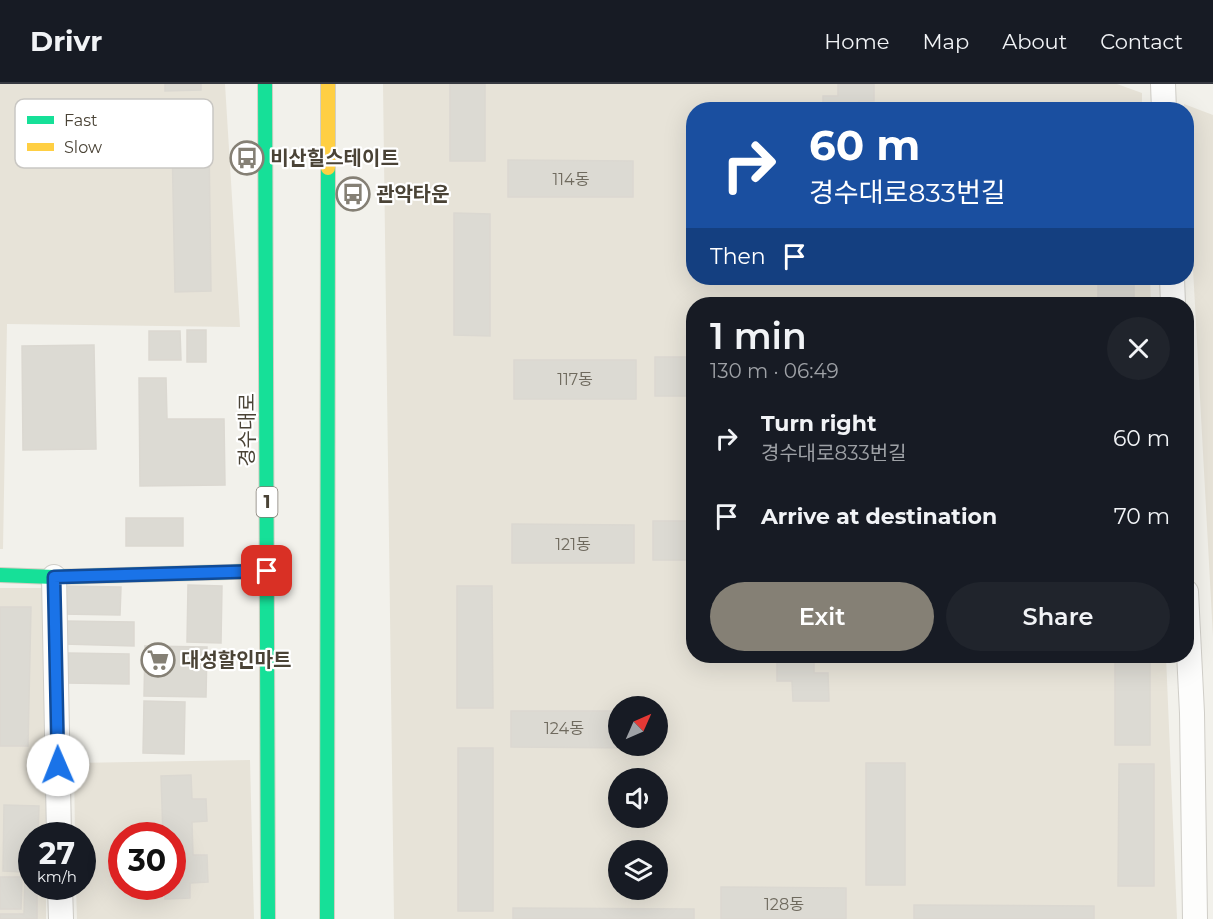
<!DOCTYPE html>
<meta charset="utf-8">
<style>
body{margin:0;font-family:Montserrat,"Noto Sans KR",sans-serif;background:#20242c;color:#f1f3f6;height:100vh;display:flex;flex-direction:column;font-size:22px;white-space:nowrap}
*{box-sizing:border-box;margin:0}
p{font-size:20px;color:#9ea1a6}
.icon{flex:none;width:33px;height:33px;fill:none;stroke:currentColor;stroke-width:2;stroke-linecap:round;stroke-linejoin:round}
.map{position:relative;flex:1;overflow:hidden}
.drawer{position:absolute;left:686px;top:213px;width:508px;height:366px;display:flex;flex-direction:column;background:#171b24;border-radius:24px;box-shadow:0 6px 24px #0002}
.drawer>*{flex:none}
.top-card{position:absolute;left:686px;top:18px;width:508px;height:183px;border-radius:24px;box-shadow:0 6px 24px #0002;background:#1a4fa0;color:#fff;overflow:hidden}
.needle{width:39px;rotate:45deg}
.buttons{position:absolute;left:608px;top:612px;display:grid;gap:12px}
.buttons a{display:grid;place-items:center;width:60px;height:60px;border-radius:50%;background:#171b24;box-shadow:0 6px 24px #0002;font-size:30px}
.speed{position:absolute;left:18px;top:738px;display:flex;gap:12px;font-size:30px;font-weight:700;text-align:center}
.speed>*{display:grid;place-content:center;width:78px;height:78px;border-radius:50%;background:#171b24;box-shadow:0 6px 24px #0002;line-height:1}
.speed small{font-size:15px;font-weight:400}
.speed .limit{border:9px solid #d22;background:#fff;color:#111}
.pin{position:absolute;display:grid;place-items:center;width:51px;height:51px;color:#fff;margin:-26px;border-radius:12px;box-shadow:0 3px 9px #0006}
.me{position:absolute;width:66px;margin:-33px;rotate:359deg;stroke-linejoin:round;filter:drop-shadow(0 0 4px #0008)}
.turn{display:flex;align-items:center;gap:21px;height:126px;padding:0 24px;font-size:27px}
.turn .icon{width:78px;height:78px;stroke-width:2.5}
.turn b{display:block;font-size:42px;line-height:51px}
.then{display:flex;align-items:center;height:57px;padding:0 24px;background:#0003;gap:12px;font-size:22px}
.round{display:grid;place-items:center;flex:none;width:63px;height:63px;border-radius:32px;background:#20242c}
.overview{display:flex;align-items:center;justify-content:space-between;height:102px;padding:0 24px}
h1{font-size:36px;font-weight:600;line-height:45px}
.cta{display:flex;gap:12px;margin-top:auto;padding:12px 24px}
.cta a{flex:1;height:69px;border-radius:36px;background:#858075;color:#fff;font-size:24px;font-weight:600;line-height:69px;text-align:center}
.cta a+a{background:#20242c;color:#f1f3f6}
ul{padding:0;list-style:none}
li{display:flex;align-items:center;gap:18px;height:78px;padding:0 24px}
li div{flex:1}
li b{display:block;font-size:22px}
li em{font-style:normal}
header{display:flex;align-items:center;gap:36px;box-sizing:border-box;height:84px;padding:0 30px;background:#171b24;border-bottom:2px solid #363941}
header strong{font-size:28px}
nav{display:flex;gap:33px;margin-inline-start:auto;font-size:21px}
.map>svg:first-child{display:block}
.residential{fill:#e7e3d8;fill-rule:evenodd}
.building{fill:#dcdad3;stroke:#dbd8d1;stroke-width:1.5}
.lines{fill:none;stroke-linecap:round;stroke-linejoin:round}
.street-casing{stroke:#d0cec8;stroke-width:26}
.fast-casing{stroke:#d2cfc2;stroke-width:16}
.slow-casing{stroke:#d2cfc2;stroke-width:16}
.street{stroke:#fdfdfc;stroke-width:24}
.fast{stroke:#16e098;stroke-width:14}
.slow{stroke:#ffcf43;stroke-width:14}
.route-casing{stroke:#114b97;stroke-width:15}
.route{stroke:#1a73e8;stroke-width:10}
.labels{text-anchor:middle;stroke-width:4.5;stroke-linejoin:round;paint-order:stroke}
.number-label{font-size:16px;fill:#6f6a5e}
.shield{fill:#fff;stroke:#807b72;stroke-width:1.5}
.shield-label{font-size:18px;font-weight:bold;fill:#4a4336}
.poi-label{font-size:20px;font-weight:bold;fill:#4a4336;stroke:#fff;text-anchor:start}
.street-label{font-size:20px;fill:#4a4336;stroke:#fff}
.key{fill:#fff;stroke:#c9c7c3;stroke-width:1.5}
.key-label{font-size:16px;fill:#4a4336}
</style>
<header>
<strong>Drivr</strong>
<nav><a>Home</a><a>Map</a><a>About</a><a>Contact</a></nav>
</header>
<div class="map">
<svg width="1213" height="835" viewBox="0 0 1213 835">
<rect width="100%" height="100%" fill="#f2f1eb"/>
<g class="residential">
<polygon points="0,0 225,0 240,243 7,240 3,465 0,465"/>
<path d="M383,0H1117L1142,9V26H693V194H1150L1151,220H693V572H1166L1177,835H394ZM618,622H657V662H618ZM618,694H657V734H618ZM618,766H657V806H618Z"/>
<polygon points="1184,20 1213,31 1213,553 1187,74 1186,26 1184,25"/>
<polygon points="0,504 44,504 46,751 32,752 32,802 46,803 46,835 0,835"/>
<path d="M250,676L254,835H77L76,803L82,802V752L75,751L74,679ZM122,752H172V802H122Z"/>
</g>
<g class="building">
<polygon points="165,0 201,0 201,6 165,7"/>
<rect x="450" y="0" width="35" height="77"/>
<polygon points="838,0 874,0 874,17 859,17 859,26 823,26 823,12 838,12"/>
<polygon points="172,57 209,57 211,207 175,208"/>
<polygon points="508,76 633,77 633,113 508,113"/>
<polygon points="454,129 490,130 490,252 454,251"/>
<rect x="1098" y="194" width="36" height="26"/>
<rect x="187" y="246" width="19" height="32"/>
<polygon points="149,247 180,247 181,276 149,276"/>
<polygon points="94,261 96,365 23,366 22,262"/>
<rect x="655" y="273" width="38" height="39"/>
<rect x="514" y="276" width="122" height="39"/>
<polygon points="139,294 166,294 167,335 224,335 225,401 140,402"/>
<rect x="126" y="434" width="57" height="28"/>
<rect x="653" y="437" width="40" height="39"/>
<polygon points="512,440 634,441 634,479 512,479"/>
<polygon points="188,501 222,502 221,559 187,558"/>
<polygon points="62,502 121,503 120,531 61,530"/>
<polygon points="457,502 492,502 493,624 457,624"/>
<polygon points="0,523 31,523 28,662 0,662"/>
<polygon points="65,537 134,538 134,562 64,560"/>
<polygon points="145,562 207,563 206,613 144,612"/>
<polygon points="68,569 129,570 129,600 67,599"/>
<polygon points="777,572 814,572 814,589 828,589 829,617 793,617 792,597 777,597"/>
<rect x="1115" y="572" width="35" height="89"/>
<polygon points="144,617 185,618 184,670 143,669"/>
<polygon points="511,627 618,627 618,662 636,662 636,664 511,663"/>
<rect x="458" y="664" width="35" height="163"/>
<rect x="866" y="679" width="39" height="122"/>
<polygon points="1119,680 1154,680 1154,802 1118,802"/>
<polygon points="191,691 192,715 206,715 207,737 192,738 193,771 207,771 208,798 190,799 190,814 165,815 164,802 172,802 172,752 163,752 161,692"/>
<polygon points="4,721 39,722 38,752 32,752 32,802 37,802 37,835 0,835 0,830 24,830 25,788 3,787"/>
<polygon points="0,793 22,793 21,825 0,825"/>
<polygon points="721,803 846,804 846,835 721,835"/>
<polygon points="914,821 1094,822 1094,835 914,835"/>
<polygon points="513,824 694,825 694,835 513,835"/>
</g>
<g class="lines">
<g class="street-casing">
<g id="street">
<polyline points="1163,0 1164,26"/>
<polyline points="1172,194 1173,220"/>
<polyline points="54,493 59,752"/>
<polyline points="1186,508 1192,629 1195,835"/>
<polyline points="60,802 61,835"/>
</g>
</g>
<g class="fast-casing">
<g id="fast">
<polyline points="265,0 268,835"/>
<polyline points="0,491 54,493 267,487"/>
<polyline points="327,835 328,84"/>
</g>
</g>
<g class="slow-casing">
<polyline id="slow" points="328,84 328,0"/>
</g>
<use href="#street" class="street"/>
<use href="#fast" class="fast"/>
<use href="#slow" class="slow"/>
</g>
<g class="lines">
<g class="route-casing">
<polyline id="route" points="58,681 54,493 267,487"/>
</g>
<use href="#route" class="route"/>
</g>
<defs>
<g id="bus-ring" transform="scale(1.725)"><circle r="9.5" fill="#fff" stroke="#858075" stroke-width="1.5"/><path d="M-5-6H5V4H4V6H2V4H-2V6H-4V4H-5ZM-3.5-4V0h7V-4ZM-3.5 1.2v1.5H-2V1.2ZM2 1.2v1.5H3.5V1.2Z" fill="#858075"/></g>
<g id="supermarket-ring" transform="scale(1.725)"><circle r="9.5" fill="#fff" stroke="#858075" stroke-width="1.5"/><path d="M-6-5.5h2.5l.6 2H6L4.5 2H-2.5L-4.4-4H-6ZM-1.5 3.2a1.3 1.3 0 1 0 .1 0ZM3 3.2a1.3 1.3 0 1 0 .1 0Z" fill="#858075"/></g>
</defs>
<g fill-rule="evenodd">
<use href="#bus-ring" x="247" y="74"/>
<use href="#bus-ring" x="353" y="110"/>
<use href="#supermarket-ring" x="158" y="576"/>
</g>
<g class="labels">
<g class="number-label">
<text x="571" y="101">114동</text>
<text x="575" y="301">117동</text>
<text x="573" y="466">121동</text>
<text x="564" y="650">124동</text>
<text x="784" y="826">128동</text>
</g>
<rect class="shield" x="256.5" y="403" width="21" height="30" rx="4.5"/>
<g class="shield-label">
<text x="267" y="424">1</text>
</g>
<g class="poi-label">
<text x="270" y="81">비산힐스테이트</text>
<text x="376" y="117">관악타운</text>
<text x="181" y="583">대성할인마트</text>
</g>
<g class="street-label">
<text transform="translate(247 346) rotate(-90)" y="7">경수대로</text>
</g>
</g>
<rect x="15" y="15" width="198" height="69" rx="9" class="key"/>
<rect x="27" y="32" width="27" height="8" fill="#16e098"/>
<rect x="27" y="59" width="27" height="8" fill="#ffcf43"/>
<g class="key-label">
<text x="64" y="42">Fast</text>
<text x="64" y="69">Slow</text>
</g>
</svg>
<div class="buttons">
<a><svg class="needle" viewBox="-14 -14 28 28"><path d="M0-13l5 13h-10z" fill="#e53935"/><path d="M0 13l5-13h-10z" fill="#9ea1a6"/></svg></a>
<a><svg class="icon" aria-label="sound" viewBox="0 0 24 24"><path d="M4 9h4l5-4v14l-5-4H4zM17 9q2 3 0 6"/></svg></a>
<a><svg class="icon" aria-label="layers" viewBox="0 0 24 24"><path d="M12 4l9 5-9 5-9-5zM3 14l9 5 9-5"/></svg></a>
</div>
<div class="speed"><div>27<small>km/h</small></div><div class="limit">30</div></div>
<div class="pin" style="left:267px;top:487px;background:#d93025"><svg class="icon" aria-label="arrive" viewBox="0 0 24 24"><path d="M6 21V4h12l-3 4 3 4H6"/></svg></div>
<svg class="me" style="left:58px;top:681px" viewBox="-20 -20 40 40"><circle r="19" fill="#fff"/><path d="M0-13L10 11 0 6-10 11z" fill="#1a73e8"/></svg>
<div class="top-card">
<div class="turn"><svg class="icon" aria-label="right" viewBox="0 0 24 24"><path d="M7 20v-9h11M14 6l5 5-5 5"/></svg><div><b>60 m</b>경수대로833번길</div></div>
<div class="then">Then<svg class="icon" aria-label="arrive" viewBox="0 0 24 24"><path d="M6 21V4h12l-3 4 3 4H6"/></svg></div>
</div>
<section class="drawer">
<div class="overview"><div><h1>1 min</h1><p>130 m · 06:49</p></div><a class="round"><svg class="icon" aria-label="close" viewBox="0 0 24 24"><path d="M6 6l12 12M18 6L6 18"/></svg></a></div>
<ul>
<li><svg class="icon" aria-label="right" viewBox="0 0 24 24"><path d="M7 20v-9h11M14 6l5 5-5 5"/></svg><div><b>Turn right</b><p>경수대로833번길</p></div><em>60 m</em></li>
<li><svg class="icon" aria-label="arrive" viewBox="0 0 24 24"><path d="M6 21V4h12l-3 4 3 4H6"/></svg><div><b>Arrive at destination</b></div><em>70 m</em></li>
</ul>
<div class="cta"><a>Exit</a><a>Share</a></div>
</section>
</div>
